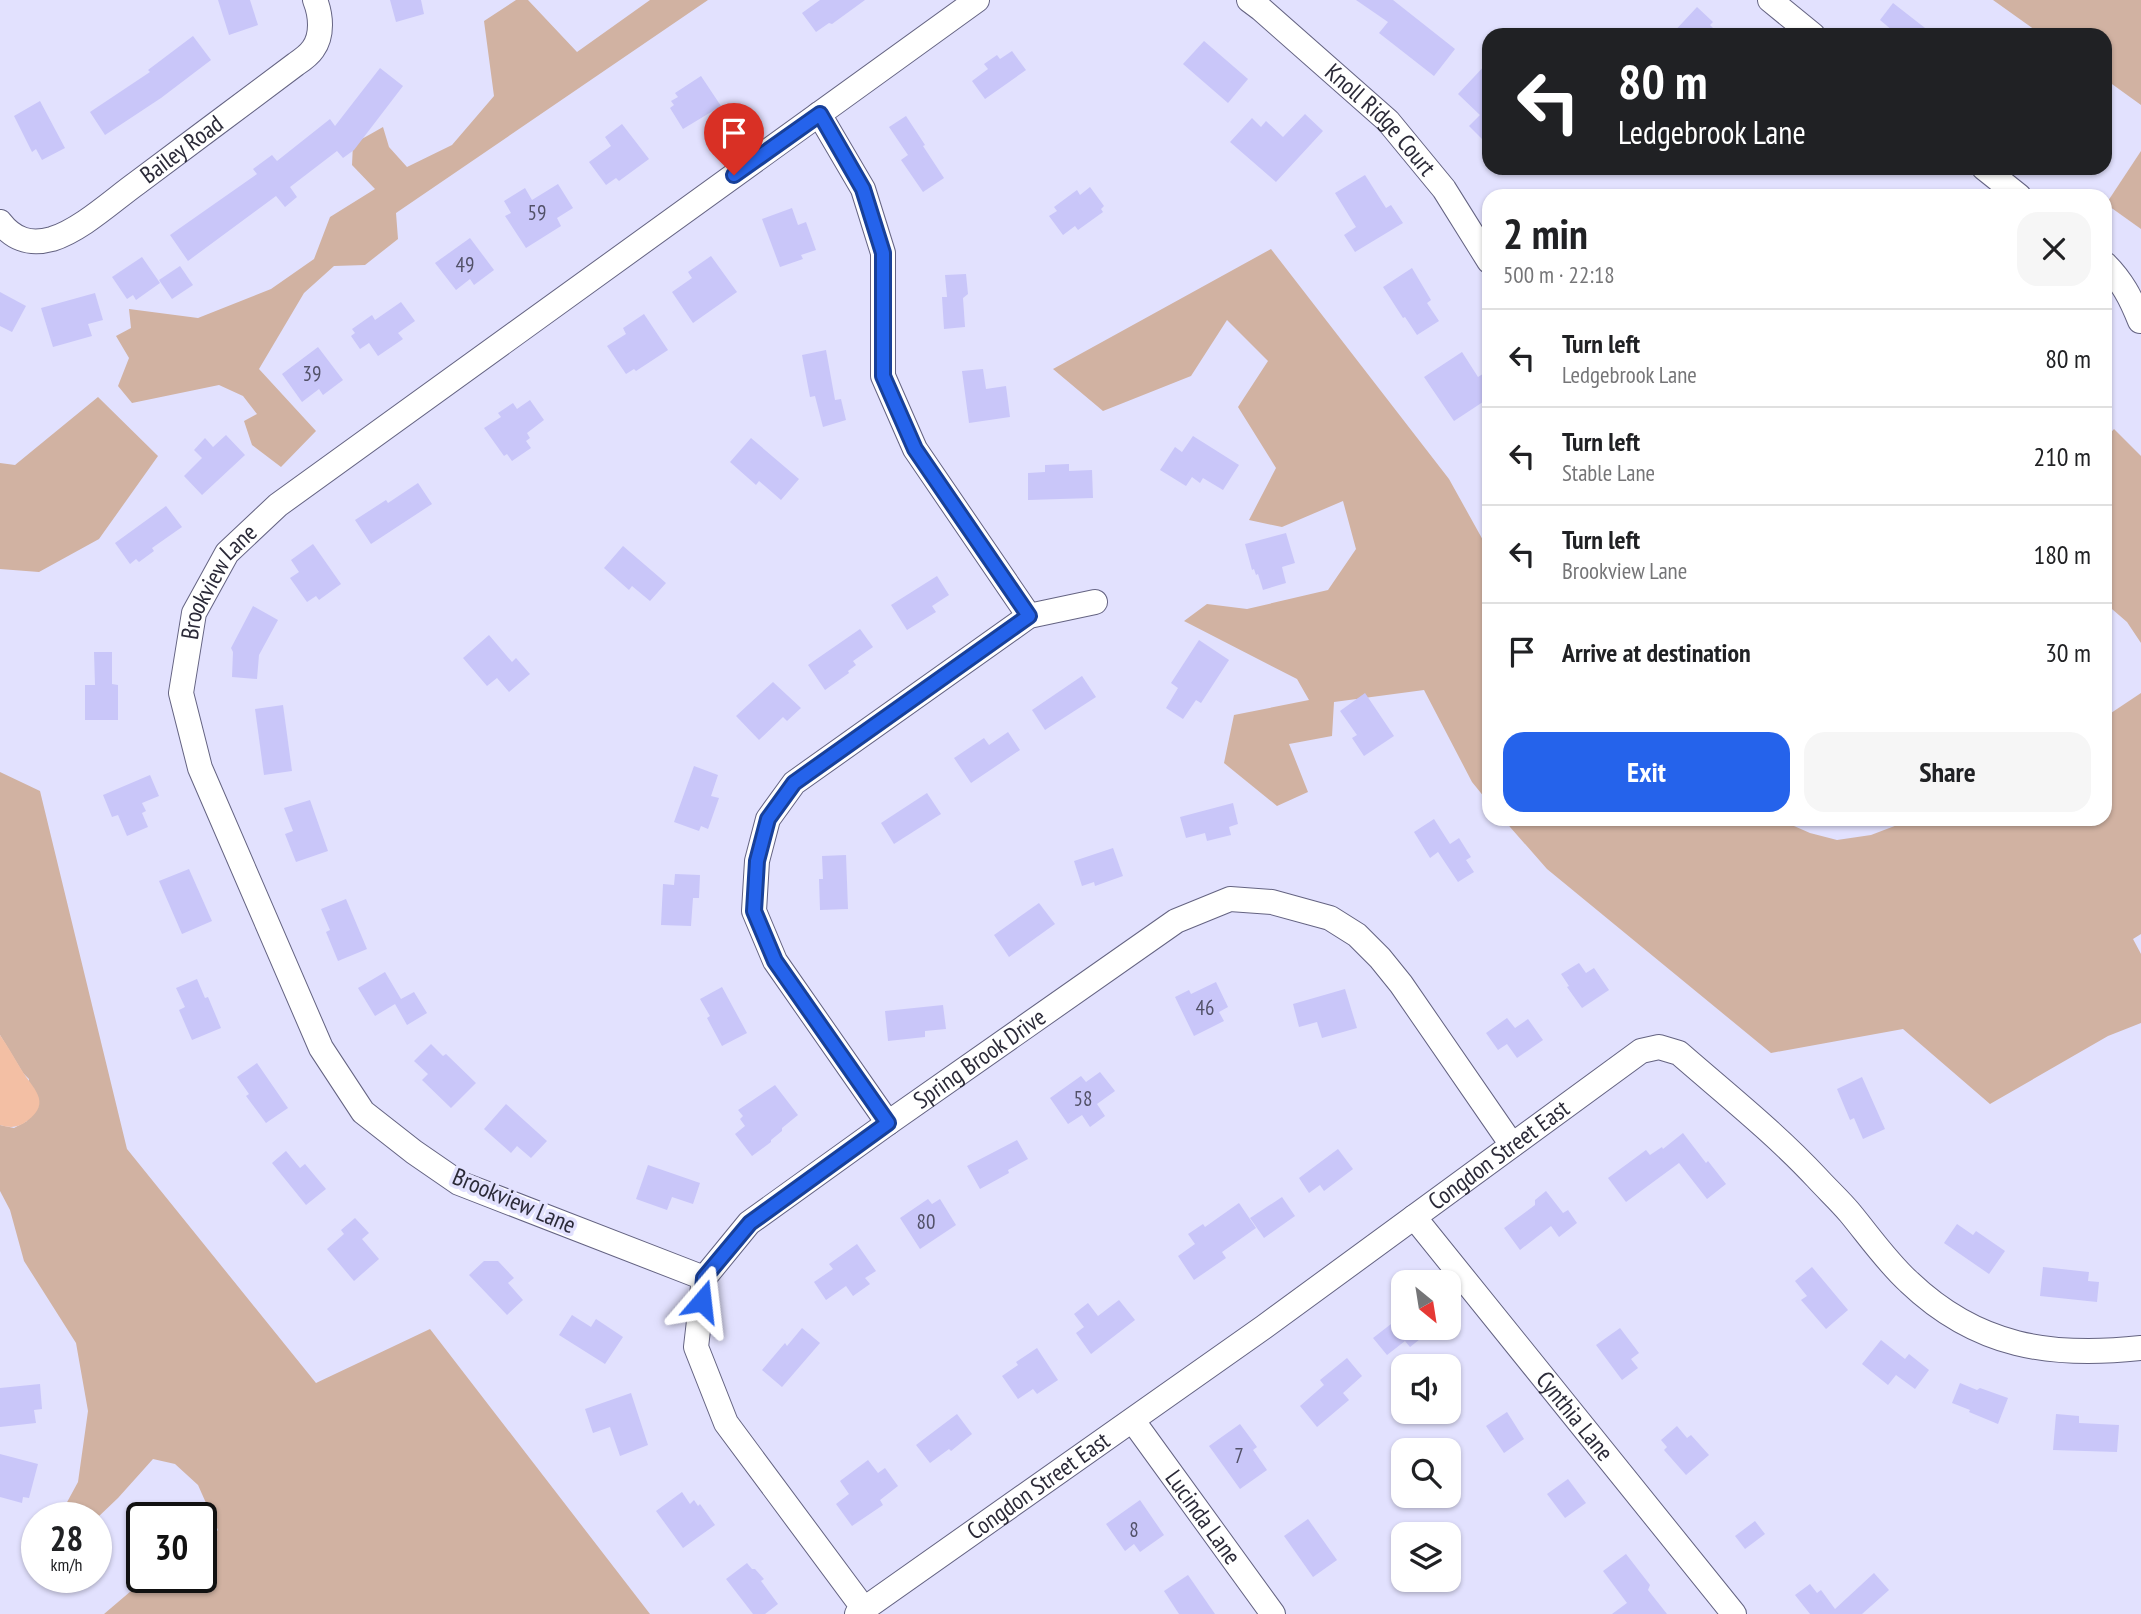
<!DOCTYPE html>
<meta charset="utf-8">
<style>
body{margin:0;font-family:"PT Sans Narrow",sans-serif;background:#f6f6f6;color:#202124;height:100vh;display:flex;flex-direction:column;font-size:26px;white-space:nowrap}
*{box-sizing:border-box;margin:0}
p{font-size:23px;color:#757577}
.icon{flex:none;width:38px;height:38px;fill:none;stroke:currentColor;stroke-width:2;stroke-linecap:round;stroke-linejoin:round}
.map{position:relative;flex:1;overflow:hidden}
.sheet{position:absolute;left:1482px;top:189px;width:630px;height:637px;display:flex;flex-direction:column;background:#fff;border-radius:21px;box-shadow:0 2px 5px #0004}
.sheet>*{flex:none}
.guide{position:absolute;left:1482px;top:28px;width:630px;height:147px;border-radius:21px;box-shadow:0 2px 5px #0004;background:#202124;color:#fff;overflow:hidden}
.needle{width:46px;rotate:150deg}
.buttons{position:absolute;left:1391px;top:1270px;display:grid;gap:14px}
.buttons a{display:grid;place-items:center;width:70px;height:70px;border-radius:14px;background:#fff;box-shadow:0 2px 5px #0004;font-size:35px}
.speed{position:absolute;left:21px;top:1502px;display:flex;gap:14px;font-size:35px;font-weight:700;text-align:center}
.speed>*{display:grid;place-content:center;width:91px;height:91px;border-radius:50%;background:#fff;box-shadow:0 2px 5px #0004;line-height:1}
.speed small{font-size:18px;font-weight:400}
.speed .limit{border:4px solid #111;border-radius:10px;background:#fff;color:#111}
.pin{position:absolute;display:grid;place-items:center;width:60px;height:60px;color:#fff;margin:-72px -30px;border-radius:50% 50% 50% 0;rotate:-45deg;box-shadow:0 0 7px #0007}
.pin .icon{rotate:45deg}
.me{position:absolute;width:77px;margin:-38px;rotate:17deg;stroke-linejoin:round;filter:drop-shadow(0 0 5px #0008)}
.turn{display:flex;align-items:center;gap:24px;height:147px;padding:0 21px;font-size:32px}
.turn .icon{width:91px;height:91px;stroke-width:2.5}
.turn b{display:block;font-size:49px;line-height:60px}
.round{display:grid;place-items:center;flex:none;width:74px;height:74px;border-radius:21px;background:#f6f6f6}
.overview{display:flex;align-items:center;justify-content:space-between;height:119px;padding:0 21px}
h1{font-size:42px;font-weight:800;line-height:52px}
.button{display:flex;gap:14px;margin-top:auto;padding:14px 21px}
.button a{flex:1;height:80px;border-radius:21px;background:#2563eb;color:#fff;font-size:28px;font-weight:800;line-height:80px;text-align:center}
.button a+a{background:#f6f6f6;color:#202124}
ul{padding:0;list-style:none}
li{display:flex;align-items:center;gap:21px;height:98px;padding:0 21px;border-top:2px solid #e0e0e0}
li div{flex:1}
li b{display:block;font-size:26px}
li em{font-style:normal}
.map>svg:first-child{display:block}
.green{fill:#d1b2a2}
.water{fill:#f3bfa4}
.building{fill:#c9c6f9}
.lines{fill:none;stroke-linecap:round;stroke-linejoin:round}
.minor-casing{stroke:#646382;stroke-width:26}
.minor{stroke:#fff;stroke-width:24}
.route-casing{stroke:#184099;stroke-width:18}
.route{stroke:#2563eb;stroke-width:12}
.labels{text-anchor:middle;stroke-width:7;stroke-linejoin:round;paint-order:stroke}
.number-label{font-size:21px;fill:#525168}
.street-label{font-size:24px;fill:#2b2a38;stroke:#e2e1fe}
</style>
<div class="map">
<svg width="2141" height="1614" viewBox="0 0 2141 1614">
<rect width="100%" height="100%" fill="#e2e1fe"/>
<g class="green">
<polygon points="516,0 528,0 577,52 650,0 708,0 396,213 398,239 365,265 334,266 304,293 259,369 316,431 281,467 252,445 244,421 257,414 243,396 219,385 132,403 118,386 129,358 116,336 131,328 129,309 198,318 271,289 314,259 330,217 375,189 352,165 353,144 383,127 389,147 407,167 452,145 494,96 484,21"/>
<polygon points="1993,0 2141,0 2141,105 2105,79 2105,35 2042,35"/>
<polygon points="2141,151 2141,229 2106,204"/>
<polygon points="1271,249 1449,479 1489,551 1489,803 1472,782 1424,690 1334,702 1332,736 1289,744 1308,792 1277,806 1224,763 1234,715 1309,700 1297,679 1184,621 1207,604 1247,609 1328,590 1356,549 1343,501 1282,527 1249,520 1276,468 1238,407 1268,361 1227,320 1191,376 1103,411 1053,369"/>
<polygon points="98,397 158,456 99,539 39,572 0,569 0,463 15,465"/>
<polygon points="2114,429 2141,456 2141,643 2127,622 2105,603 2105,439"/>
<polygon points="2141,693 2141,934 2133,939 2141,954 2141,1023 2108,1036 1990,1104 1903,1029 1771,1053 1547,869 1503,819 1778,819 1810,833 1837,840 1871,835 1913,819 2105,819 2105,717"/>
<polygon points="0,772 40,791 127,1149 316,1383 430,1329 650,1614 104,1614 131,1591 153,1577 201,1577 201,1547 218,1530 198,1485 175,1464 153,1459 118,1498 96,1519 96,1517 59,1517 78,1482 88,1411 76,1343 24,1261 10,1210 0,1191 0,1125 14,1128 27,1121 29,1079 23,1073 0,1035"/>
</g>
<path class="water" d="M0,1035C8,1046 14,1058 21,1069C32,1088 53,1102 27,1121C18,1128 10,1128 0,1125Z"/>
<g class="building">
<polygon points="218,0 250,0 258,25 229,35"/>
<polygon points="390,0 421,0 424,14 396,22"/>
<polygon points="820,0 865,0 832,24 829,23 816,32 802,13"/>
<polygon points="1356,0 1393,0 1455,49 1434,76 1379,33 1388,22"/>
<polygon points="1893,3 1934,35 1898,35 1880,20"/>
<polygon points="1697,7 1713,22 1710,25 1720,35 1671,35"/>
<polygon points="193,36 211,60 161,98 105,135 90,112 150,72 148,70"/>
<polygon points="1204,41 1248,79 1228,103 1183,64"/>
<polygon points="1012,51 1026,70 985,99 972,81 988,69 984,64 997,55 1000,59"/>
<polygon points="1489,61 1489,146 1469,126 1480,115 1458,94"/>
<polygon points="380,68 403,86 354,150 343,158 337,151 290,187 297,197 285,207 276,196 188,261 170,235 257,174 253,169 272,155 277,161 330,119 335,126"/>
<polygon points="701,76 721,106 683,129 670,108 674,105 671,101 678,97 675,93"/>
<polygon points="40,101 65,148 42,160 36,149 32,152 14,116"/>
<polygon points="1305,114 1323,131 1276,182 1230,142 1252,118 1261,127 1266,121 1283,137"/>
<polygon points="906,116 925,145 923,146 944,178 923,192 901,160 908,155 889,127"/>
<polygon points="622,124 649,159 619,181 616,178 606,185 589,162 611,146 605,137"/>
<polygon points="1365,175 1386,208 1391,205 1403,223 1355,252 1344,235 1356,227 1335,193"/>
<polygon points="558,184 573,208 557,218 561,226 526,248 505,216 511,213 504,201 525,188 532,200"/>
<polygon points="1090,187 1104,206 1101,209 1103,212 1078,230 1075,226 1063,235 1049,216 1057,211 1054,207 1077,190 1080,195"/>
<polygon points="792,208 798,225 806,222 816,250 801,255 803,259 780,267 762,219"/>
<polygon points="470,238 494,270 474,285 470,279 456,290 435,263"/>
<polygon points="711,256 737,292 693,323 672,292 692,278 688,272"/>
<polygon points="142,257 160,283 136,300 133,295 127,299 112,277"/>
<polygon points="180,266 193,285 172,299 159,280"/>
<polygon points="1412,268 1431,300 1427,303 1439,321 1417,335 1405,317 1403,318 1383,287"/>
<polygon points="966,274 968,294 963,298 965,327 944,329 942,297 947,297 945,275"/>
<polygon points="0,292 26,306 12,332 0,326"/>
<polygon points="95,293 103,320 88,324 92,336 53,347 41,308"/>
<polygon points="401,302 415,321 398,333 403,339 378,356 369,343 360,349 351,336 355,333 352,329 372,315 375,320"/>
<polygon points="644,314 668,350 636,371 634,369 626,374 607,346 626,334 623,328"/>
<polygon points="318,347 343,380 323,395 319,389 302,402 282,374"/>
<polygon points="826,350 835,400 841,399 846,420 823,427 815,396 810,397 802,355"/>
<polygon points="1462,352 1478,377 1489,370 1489,398 1454,421 1424,377"/>
<polygon points="983,369 986,389 1006,386 1010,417 969,423 962,371"/>
<polygon points="530,400 544,420 527,433 530,438 526,441 531,448 512,461 507,454 504,456 484,428 501,417 498,413 513,403 517,409"/>
<polygon points="226,435 245,455 202,495 184,476 202,458 194,450 205,438 213,447"/>
<polygon points="1193,436 1239,465 1223,490 1203,478 1200,483 1192,477 1186,486 1160,470 1175,447 1182,452"/>
<polygon points="751,438 799,479 781,500 759,481 756,485 730,462"/>
<polygon points="1069,464 1069,471 1092,470 1093,498 1028,500 1028,473 1045,472 1045,465"/>
<polygon points="418,483 432,504 371,544 355,520 386,500 388,503"/>
<polygon points="166,506 182,527 152,548 154,551 139,562 136,559 130,564 115,543"/>
<polygon points="1286,533 1295,563 1282,567 1286,583 1263,590 1258,574 1256,575 1254,569 1252,570 1245,544"/>
<polygon points="313,544 341,584 319,600 316,596 307,602 290,578 299,572 291,560"/>
<polygon points="623,546 666,583 650,601 632,586 629,590 604,568"/>
<polygon points="937,576 949,595 932,606 936,612 907,630 891,605"/>
<polygon points="253,606 278,620 259,655 257,679 232,677 233,652 231,648"/>
<polygon points="860,629 873,647 853,661 856,665 848,671 849,673 825,690 808,665"/>
<polygon points="489,635 512,662 516,658 530,674 509,692 497,678 487,686 463,658"/>
<polygon points="1199,640 1229,660 1201,703 1196,700 1183,719 1166,708 1178,688 1171,683"/>
<polygon points="94,652 112,652 112,684 118,685 118,720 85,720 85,685 95,685"/>
<polygon points="1082,676 1096,697 1045,730 1032,710"/>
<polygon points="773,682 801,708 787,721 783,717 759,740 736,716"/>
<polygon points="1365,693 1394,736 1364,756 1352,738 1357,735 1340,711"/>
<polygon points="283,705 292,771 264,775 255,709"/>
<polygon points="1008,732 1020,750 971,783 954,758 984,738 989,745"/>
<polygon points="694,766 718,775 711,796 719,798 708,829 701,826 699,831 674,822"/>
<polygon points="150,775 159,796 142,803 146,811 142,813 148,827 127,836 118,815 112,817 103,795"/>
<polygon points="927,793 941,814 894,844 881,823"/>
<polygon points="310,800 328,851 296,862 285,834 293,831 284,808"/>
<polygon points="1233,803 1238,824 1229,827 1231,835 1207,841 1205,833 1186,838 1180,817"/>
<polygon points="1434,819 1450,844 1459,838 1471,857 1466,860 1474,872 1458,882 1438,852 1430,858 1414,832"/>
<polygon points="1113,848 1123,876 1095,886 1094,882 1082,886 1074,861"/>
<polygon points="846,855 848,909 820,910 819,879 823,879 822,856"/>
<polygon points="189,869 212,921 182,934 159,881"/>
<polygon points="675,874 700,875 699,898 693,898 691,926 661,925 663,884 674,885"/>
<polygon points="346,899 367,949 338,961 326,932 330,930 321,909"/>
<polygon points="1039,903 1055,924 1009,957 994,935"/>
<polygon points="1579,963 1586,973 1594,968 1609,990 1582,1008 1567,987 1569,986 1561,974"/>
<polygon points="385,972 401,999 414,992 427,1013 407,1025 395,1004 375,1016 358,988"/>
<polygon points="197,979 205,998 208,997 221,1028 192,1040 179,1010 185,1007 176,988"/>
<polygon points="1216,982 1228,1007 1219,1012 1224,1021 1194,1036 1175,997 1189,990 1191,994"/>
<polygon points="722,987 747,1033 722,1046 707,1018 710,1016 700,999"/>
<polygon points="1345,989 1357,1028 1322,1038 1317,1022 1299,1027 1293,1004"/>
<polygon points="943,1005 946,1029 925,1031 925,1037 888,1041 885,1011"/>
<polygon points="1507,1018 1515,1028 1528,1019 1543,1040 1517,1058 1507,1044 1498,1050 1486,1033"/>
<polygon points="431,1044 443,1056 446,1054 476,1083 451,1108 422,1080 428,1074 414,1061"/>
<polygon points="257,1063 288,1108 266,1123 246,1096 249,1094 237,1077"/>
<polygon points="1100,1072 1115,1091 1097,1104 1105,1116 1090,1127 1082,1115 1068,1124 1050,1098 1081,1076 1086,1082"/>
<polygon points="1862,1077 1885,1129 1863,1139 1854,1118 1850,1120 1837,1089"/>
<polygon points="775,1085 798,1115 782,1128 782,1131 771,1140 771,1142 752,1156 735,1134 745,1126 740,1119 743,1116 738,1110"/>
<polygon points="506,1104 547,1141 531,1158 517,1146 511,1153 484,1129"/>
<polygon points="1683,1133 1706,1163 1708,1161 1726,1184 1707,1199 1679,1163 1626,1202 1608,1178 1646,1150 1650,1155 1662,1147 1663,1149"/>
<polygon points="1017,1140 1028,1159 1008,1170 1009,1173 980,1189 967,1166"/>
<polygon points="1338,1149 1353,1169 1324,1191 1320,1185 1309,1193 1299,1178"/>
<polygon points="286,1151 300,1168 305,1164 326,1189 306,1205 272,1163"/>
<polygon points="648,1165 700,1183 693,1204 672,1197 667,1210 636,1199"/>
<polygon points="1546,1191 1563,1213 1568,1210 1577,1223 1559,1237 1551,1226 1520,1250 1504,1228 1535,1205 1535,1200"/>
<polygon points="1282,1197 1295,1216 1264,1238 1250,1218"/>
<polygon points="928,1199 932,1204 940,1199 956,1225 920,1249 900,1218"/>
<polygon points="1239,1203 1256,1228 1222,1252 1226,1258 1194,1280 1178,1256 1195,1244 1188,1234 1203,1224 1205,1227"/>
<polygon points="355,1218 369,1233 362,1239 379,1259 354,1281 327,1249 344,1234 341,1230"/>
<polygon points="1957,1224 1973,1235 1976,1231 2005,1251 1989,1274 1944,1243"/>
<polygon points="857,1244 876,1271 865,1278 870,1284 853,1296 846,1286 826,1300 814,1282 833,1269 829,1264"/>
<polygon points="484,1261 498,1261 514,1278 508,1283 523,1300 507,1315 469,1275"/>
<polygon points="1812,1267 1848,1310 1826,1329 1801,1300 1807,1296 1795,1281"/>
<polygon points="2043,1267 2089,1272 2088,1281 2099,1282 2097,1302 2040,1296"/>
<polygon points="1119,1300 1135,1320 1091,1354 1076,1333 1084,1327 1074,1314 1088,1303 1098,1316"/>
<polygon points="1404,1314 1404,1328 1434,1328 1410,1347 1405,1341 1387,1355 1373,1338"/>
<polygon points="572,1315 591,1327 596,1319 623,1337 605,1364 559,1335"/>
<polygon points="802,1328 820,1343 782,1387 762,1370 785,1343 787,1346"/>
<polygon points="1620,1328 1639,1353 1631,1359 1638,1368 1622,1380 1596,1345"/>
<polygon points="1881,1340 1905,1359 1909,1354 1929,1370 1915,1389 1896,1375 1888,1385 1862,1364"/>
<polygon points="1037,1348 1058,1380 1037,1394 1033,1389 1018,1399 1002,1376 1018,1365 1016,1362"/>
<polygon points="1347,1358 1362,1376 1343,1393 1349,1400 1317,1427 1300,1406 1324,1385 1320,1380"/>
<polygon points="1960,1383 1977,1390 1980,1388 2008,1398 1998,1424 1969,1412 1970,1410 1952,1403"/>
<polygon points="40,1384 42,1409 34,1410 36,1423 0,1427 0,1388"/>
<polygon points="631,1393 648,1445 620,1456 610,1427 593,1433 585,1409"/>
<polygon points="1507,1412 1524,1439 1504,1453 1486,1426"/>
<polygon points="957,1414 972,1434 951,1451 949,1449 930,1463 916,1445"/>
<polygon points="2056,1414 2079,1416 2079,1423 2119,1425 2117,1452 2053,1450"/>
<polygon points="1240,1424 1257,1447 1253,1450 1267,1470 1240,1489 1209,1446"/>
<polygon points="1677,1426 1687,1438 1691,1435 1709,1455 1686,1475 1664,1450 1667,1447 1661,1440"/>
<polygon points="0,1454 38,1464 29,1498 23,1497 22,1503 0,1497"/>
<polygon points="868,1460 878,1473 885,1468 898,1486 880,1500 883,1505 852,1526 836,1504 849,1494 840,1481"/>
<polygon points="1568,1479 1586,1503 1565,1518 1547,1494"/>
<polygon points="682,1492 690,1504 694,1500 698,1506 700,1504 715,1525 683,1548 656,1511"/>
<polygon points="1140,1500 1164,1535 1140,1552 1134,1544 1125,1551 1106,1524"/>
<polygon points="1308,1519 1337,1560 1313,1577 1284,1536"/>
<polygon points="1755,1521 1765,1534 1745,1549 1735,1536"/>
<polygon points="1626,1554 1650,1585 1648,1590 1667,1614 1612,1614 1627,1603 1603,1571"/>
<polygon points="747,1563 752,1569 755,1569 764,1579 761,1581 778,1604 765,1614 753,1614 726,1579"/>
<polygon points="1874,1573 1889,1590 1862,1614 1810,1614 1795,1595 1810,1584 1817,1593 1821,1590 1835,1609"/>
<polygon points="1188,1575 1215,1614 1179,1614 1164,1591"/>
</g>
<g class="lines">
<g class="minor-casing">
<g id="minor">
<path id="s1" d="M1249,0L1261,9L1388,121L1444,189L1489,261"/>
<polyline points="1770,0 1813,35"/>
<polyline points="819,114 863,189 883,253 883,376 915,449 1029,616"/>
<polyline points="1984,168 2019,196"/>
<path id="s2" d="M0,222C14,240 30,245 52,239C81,230 112,201 137,183C190,143 243,104 296,64C302,60 309,55 313,49C323,35 321,15 315,0"/>
<path d="M2105,264C2122,281 2131,298 2140,321"/>
<polyline points="888,1123 775,961 754,911 757,861 768,819 794,783 1029,616 1095,602"/>
<path id="s3" d="M1414,1217L1734,1614"/>
<path id="s4" d="M704,1278L459,1183L414,1152L363,1112L321,1048L200,768L181,693L194,613L227,553L278,505L977,0"/>
<path id="s5" d="M1133,1421L1273,1614"/>
<path id="s6" d="M864,1609L726,1423L696,1347L704,1278L749,1223L888,1123L1176,921L1230,899L1272,902L1330,918L1357,935L1380,958L1401,984L1512,1145"/>
<path id="s7" d="M857,1614L1264,1327L1641,1051L1659,1047L1679,1053C1726,1094 1775,1133 1817,1178C1828,1190 1840,1201 1850,1213C1869,1236 1887,1262 1909,1282C1977,1347 2051,1358 2141,1348"/>
</g>
</g>
<use href="#minor" class="minor"/>
</g>
<g class="lines">
<g class="route-casing">
<polyline id="route" points="702,1301 704,1278 750,1223 888,1123 775,961 754,911 757,861 768,819 794,783 1029,616 915,449 883,376 883,253 863,189 820,114 734,175"/>
</g>
<use href="#route" class="route"/>
</g>
<g class="labels">
<g class="number-label">
<text x="537" y="220">59</text>
<text x="465" y="272">49</text>
<text x="312" y="381">39</text>
<text x="1205" y="1015">46</text>
<text x="1083" y="1106">58</text>
<text x="926" y="1229">80</text>
<text x="1239" y="1463">7</text>
<text x="1134" y="1537">8</text>
</g>
<g class="street-label">
<text dy="8" stroke="none"><textPath href="#s1" startOffset="178">Knoll Ridge Court</textPath></text>
<text dy="8" stroke="none"><textPath href="#s2" startOffset="217">Bailey Road</textPath></text>
<text dy="8" stroke="none"><textPath href="#s4" startOffset="961">Brookview Lane</textPath></text>
<text dy="8" stroke="none"><textPath href="#s6" startOffset="737">Spring Brook Drive</textPath></text>
<text dy="8" stroke="none"><textPath href="#s7" startOffset="789">Congdon Street East</textPath></text>
<text transform="translate(514 1201) rotate(23)" y="8">Brookview Lane</text>
<text dy="8" stroke="none"><textPath href="#s3" startOffset="256">Cynthia Lane</textPath></text>
<text dy="8" stroke="none"><textPath href="#s7" startOffset="222">Congdon Street East</textPath></text>
<text dy="8" stroke="none"><textPath href="#s5" startOffset="119">Lucinda Lane</textPath></text>
</g>
</g>
</svg>
<div class="buttons">
<a><svg class="needle" viewBox="-14 -14 28 28"><path d="M0-13l5 13h-10z" fill="#e53935"/><path d="M0 13l5-13h-10z" fill="#757577"/></svg></a>
<a><svg class="icon" aria-label="sound" viewBox="0 0 24 24"><path d="M4 9h4l5-4v14l-5-4H4zM17 9q2 3 0 6"/></svg></a>
<a><svg class="icon" aria-label="search" viewBox="0 0 24 24"><circle cx="10" cy="10" r="6"/><path d="M15 15l6 6"/></svg></a>
<a><svg class="icon" aria-label="layers" viewBox="0 0 24 24"><path d="M12 4l9 5-9 5-9-5zM3 14l9 5 9-5"/></svg></a>
</div>
<div class="speed"><div>28<small>km/h</small></div><div class="limit">30</div></div>
<div class="pin" style="left:734px;top:175px;background:#d93025"><svg class="icon" aria-label="arrive" viewBox="0 0 24 24"><path d="M6 21V4h12l-3 4 3 4H6"/></svg></div>
<svg class="me" style="left:702px;top:1301px" viewBox="-20 -20 40 40"><path d="M0-17L14 15 0 8-14 15z" fill="#2563eb" stroke="#fff" stroke-width="4"/></svg>
<div class="guide">
<div class="turn"><svg class="icon" aria-label="left" viewBox="0 0 24 24"><path d="M17 20v-9H6M10 6l-5 5 5 5"/></svg><div><b>80 m</b>Ledgebrook Lane</div></div>
</div>
<section class="sheet">
<div class="overview"><div><h1>2 min</h1><p>500 m · 22:18</p></div><a class="round"><svg class="icon" aria-label="close" viewBox="0 0 24 24"><path d="M6 6l12 12M18 6L6 18"/></svg></a></div>
<ul>
<li><svg class="icon" aria-label="left" viewBox="0 0 24 24"><path d="M17 20v-9H6M10 6l-5 5 5 5"/></svg><div><b>Turn left</b><p>Ledgebrook Lane</p></div><em>80 m</em></li>
<li><svg class="icon" aria-label="left" viewBox="0 0 24 24"><path d="M17 20v-9H6M10 6l-5 5 5 5"/></svg><div><b>Turn left</b><p>Stable Lane</p></div><em>210 m</em></li>
<li><svg class="icon" aria-label="left" viewBox="0 0 24 24"><path d="M17 20v-9H6M10 6l-5 5 5 5"/></svg><div><b>Turn left</b><p>Brookview Lane</p></div><em>180 m</em></li>
<li><svg class="icon" aria-label="arrive" viewBox="0 0 24 24"><path d="M6 21V4h12l-3 4 3 4H6"/></svg><div><b>Arrive at destination</b></div><em>30 m</em></li>
</ul>
<div class="button"><a>Exit</a><a>Share</a></div>
</section>
</div>
